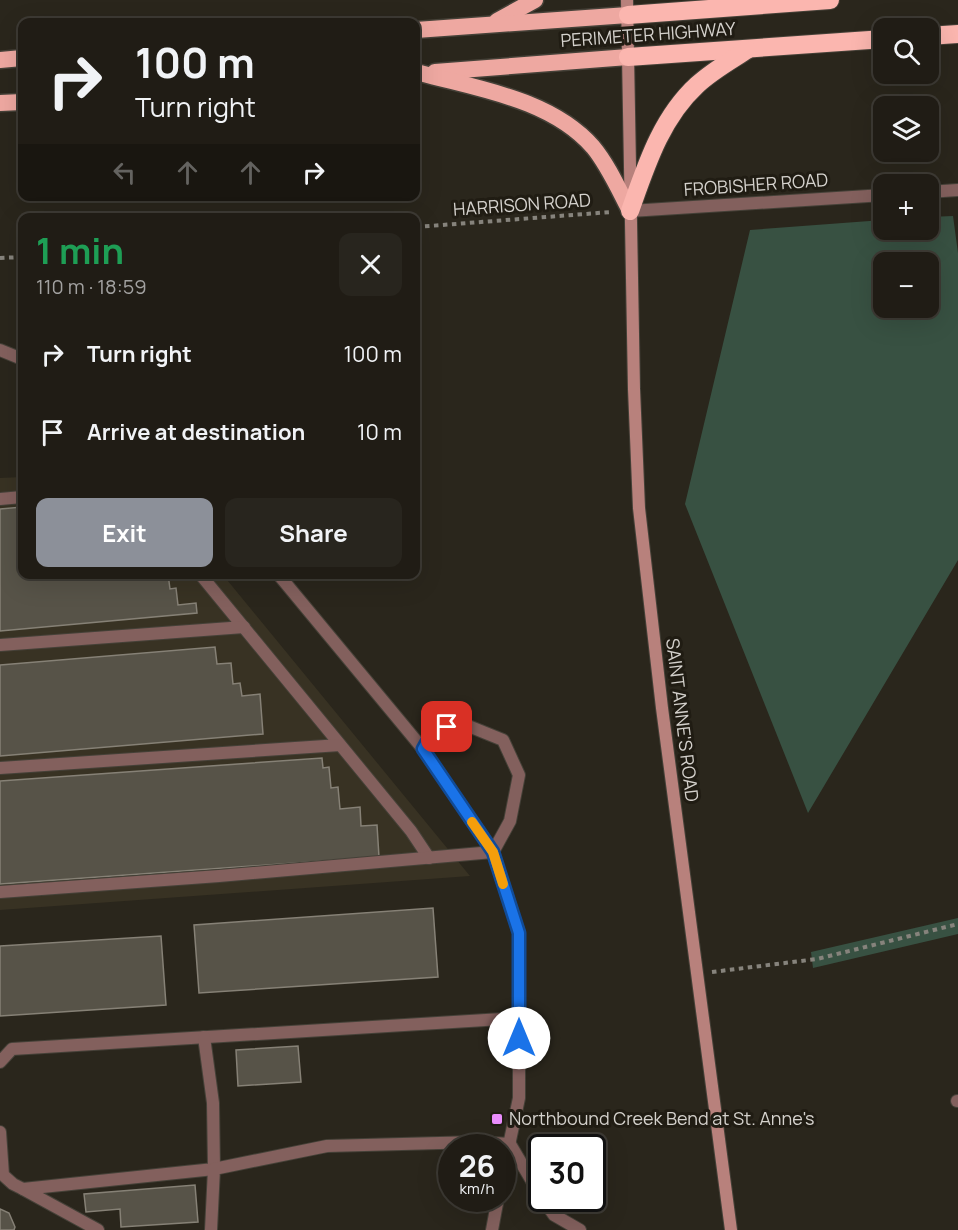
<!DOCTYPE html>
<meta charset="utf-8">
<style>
body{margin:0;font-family:Manrope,sans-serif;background:#28251e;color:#f1f3f6;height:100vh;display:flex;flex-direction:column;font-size:22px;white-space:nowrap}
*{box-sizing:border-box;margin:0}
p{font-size:20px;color:#a2a1a0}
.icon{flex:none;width:33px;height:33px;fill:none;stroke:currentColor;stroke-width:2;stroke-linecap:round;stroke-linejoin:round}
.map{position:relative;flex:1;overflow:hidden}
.sheet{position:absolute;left:18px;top:213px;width:402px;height:366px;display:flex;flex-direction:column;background:#201c15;border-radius:12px;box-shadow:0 6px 24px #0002,0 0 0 2px #3d3a34}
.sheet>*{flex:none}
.hud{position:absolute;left:18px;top:18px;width:402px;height:183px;border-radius:12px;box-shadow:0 6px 24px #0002,0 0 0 2px #3d3a34;background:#201c15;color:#f1f3f6;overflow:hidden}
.buttons{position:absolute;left:873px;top:18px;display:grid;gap:12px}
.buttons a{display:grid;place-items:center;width:66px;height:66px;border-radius:12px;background:#201c15;box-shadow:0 6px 24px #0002,0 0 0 2px #3d3a34;font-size:30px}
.speed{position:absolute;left:438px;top:1134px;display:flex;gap:12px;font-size:30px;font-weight:700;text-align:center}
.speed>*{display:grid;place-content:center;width:78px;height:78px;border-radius:50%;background:#201c15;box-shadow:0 6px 24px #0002,0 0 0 2px #3d3a34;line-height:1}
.speed small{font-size:15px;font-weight:400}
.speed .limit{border:3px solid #111;border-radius:9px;background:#fff;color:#111}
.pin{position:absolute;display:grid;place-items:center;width:51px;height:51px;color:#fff;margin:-26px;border-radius:12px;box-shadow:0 3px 9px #0006}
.me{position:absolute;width:66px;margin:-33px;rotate:0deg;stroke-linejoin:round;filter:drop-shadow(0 0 4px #0008)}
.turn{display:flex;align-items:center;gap:21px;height:126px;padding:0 18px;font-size:27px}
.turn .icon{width:78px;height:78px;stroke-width:2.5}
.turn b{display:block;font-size:42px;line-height:51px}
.lanes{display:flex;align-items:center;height:57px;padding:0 18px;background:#0003;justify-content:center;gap:30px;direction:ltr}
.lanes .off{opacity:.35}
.round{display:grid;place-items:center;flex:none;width:63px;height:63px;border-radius:12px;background:#28251e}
.headline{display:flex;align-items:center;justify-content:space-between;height:102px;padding:0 18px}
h1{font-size:36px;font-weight:700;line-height:45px;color:#1e9e55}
.action{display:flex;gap:12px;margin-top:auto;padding:12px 18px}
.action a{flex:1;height:69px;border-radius:12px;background:#8c9099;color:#fff;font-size:24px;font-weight:700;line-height:69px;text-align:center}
.action a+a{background:#28251e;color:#f1f3f6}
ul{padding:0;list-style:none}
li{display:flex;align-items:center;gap:18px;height:78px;padding:0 18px}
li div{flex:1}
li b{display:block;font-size:22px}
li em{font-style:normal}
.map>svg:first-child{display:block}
.built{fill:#383223}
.green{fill:#385142;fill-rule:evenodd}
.building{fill:#575348;stroke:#868176;stroke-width:1.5}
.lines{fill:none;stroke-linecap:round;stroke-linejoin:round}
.service-casing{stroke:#454138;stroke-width:14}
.minor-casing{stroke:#454138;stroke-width:14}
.secondary-casing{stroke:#454138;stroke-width:14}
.trunk-casing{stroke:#454138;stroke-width:19}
.motorway-casing{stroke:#454138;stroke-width:20}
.path{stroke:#86837c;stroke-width:4;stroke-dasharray:4.5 4.5;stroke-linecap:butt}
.service{stroke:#83605d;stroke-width:12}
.minor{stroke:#83605d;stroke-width:12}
.secondary{stroke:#b8817c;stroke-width:12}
.trunk{stroke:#eea8a1;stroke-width:16}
.motorway{stroke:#fbb6af;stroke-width:18}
.route-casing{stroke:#114b97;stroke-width:15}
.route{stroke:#1a73e8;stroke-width:10}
.slow{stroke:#f59e0b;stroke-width:10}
.poi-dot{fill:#ea8dfc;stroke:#201c13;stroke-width:2}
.labels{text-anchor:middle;stroke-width:6;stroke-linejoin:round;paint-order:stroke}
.street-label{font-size:18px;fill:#d4d1cc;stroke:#201c13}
.poi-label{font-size:18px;fill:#d4d1cc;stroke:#201c13;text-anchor:start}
</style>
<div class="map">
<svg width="958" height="1230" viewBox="0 0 958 1230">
<rect width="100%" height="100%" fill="#2a261c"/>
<polygon class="built" points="22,477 22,574 223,575 470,876 0,910 0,478"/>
<g class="green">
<path d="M953,216L958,253V560L808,813L685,504L750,230L883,220L884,230H928L929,217ZM884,262H928V308H884Z"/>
<polygon points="958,918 958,934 813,968 811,952"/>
</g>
<g class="building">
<polygon points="22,507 22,574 168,574 170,589 176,588 178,605 196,603 197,613 0,631 0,509"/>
<polygon points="215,647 217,664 231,663 233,684 240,683 242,696 260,694 263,734 0,756 0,665"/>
<polygon points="322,758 323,768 329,767 331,788 338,787 340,809 360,807 361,826 377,825 379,857 0,884 0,781"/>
<polygon points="433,908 438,977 199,993 194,925"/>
<polygon points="161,936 166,1005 0,1016 0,946"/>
<polygon points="298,1046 301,1082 238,1086 236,1050"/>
<polygon points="195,1185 198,1222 121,1227 120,1209 86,1212 84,1194"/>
<polygon points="0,1209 9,1213 15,1227 14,1230 0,1230"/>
</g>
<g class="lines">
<g class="service-casing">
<g id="service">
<polyline points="0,499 22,497"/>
<polyline points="200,574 411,831 429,858"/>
<polyline points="0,645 244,627"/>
<polyline points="0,768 340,745"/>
<polyline points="0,892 219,876 493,852 510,821 519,775 503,740 461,723 433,731 423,749"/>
<polyline points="0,1062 12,1049 519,1018"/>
<polyline points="0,1132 3,1175 13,1184 23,1189"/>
<polyline points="98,1230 23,1189 214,1169 213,1103 204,1037"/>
<polyline points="211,1230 214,1169 327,1146 477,1142 510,1144"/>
</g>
</g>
<g class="minor-casing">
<g id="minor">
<polyline points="928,192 958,190"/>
<polyline points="630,211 884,195"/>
<polyline points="0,350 22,359"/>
<polyline points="278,574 423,749 493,852 519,933 519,1098 502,1178"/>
<polyline points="957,1101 958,1101"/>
<polyline points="510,1144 542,1198"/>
<polyline points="542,1198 554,1215 580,1230"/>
<polyline points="492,1230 498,1198"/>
</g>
</g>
<g class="secondary-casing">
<polyline id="secondary" points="627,0 634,389 639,508 662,708 731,1230"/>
</g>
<g class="trunk-casing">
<g id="trunk">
<polyline points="497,21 535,0"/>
<polyline points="416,30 628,15"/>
<polyline points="0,60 22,58"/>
<polyline points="435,72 628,57"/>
<path d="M420,73C478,89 551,99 593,147C608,165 619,190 630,211"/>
<polyline points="0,103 22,102"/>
</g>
</g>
<g class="motorway-casing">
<g id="motorway">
<polyline points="628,15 830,0"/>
<polyline points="928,36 958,34"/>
<polyline points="628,57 884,39"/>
<path d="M630,211C646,166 661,118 697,85C712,71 730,61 747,50"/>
</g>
</g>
<g class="path">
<polyline points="416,227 611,212"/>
<polyline points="0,258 22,257"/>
<polyline points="712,972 817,959 958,924"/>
</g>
<use href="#service" class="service"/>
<use href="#minor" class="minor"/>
<use href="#secondary" class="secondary"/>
<use href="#trunk" class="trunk"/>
<use href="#motorway" class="motorway"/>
</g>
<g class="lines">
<g class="route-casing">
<polyline id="route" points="447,727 433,731 423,749 493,852 519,933 519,1038"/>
</g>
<use href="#route" class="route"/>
<polyline class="slow" points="472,822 493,852 503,884"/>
</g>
<rect class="poi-dot" x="491" y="1113" width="12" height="12" rx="3"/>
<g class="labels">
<g class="street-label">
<text transform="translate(648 35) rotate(-4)" y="6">PERIMETER HIGHWAY</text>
<text transform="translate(756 185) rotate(-4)" y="6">FROBISHER ROAD</text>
<text transform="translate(522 205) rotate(-4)" y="6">HARRISON ROAD</text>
<text transform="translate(682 720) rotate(83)" y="6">SAINT ANNE'S ROAD</text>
</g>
<g class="poi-label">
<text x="509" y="1125">Northbound Creek Bend at St. Anne's</text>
</g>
</g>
</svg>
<div class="buttons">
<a><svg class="icon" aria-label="search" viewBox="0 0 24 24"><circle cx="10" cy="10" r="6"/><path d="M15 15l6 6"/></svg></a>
<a><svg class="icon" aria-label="layers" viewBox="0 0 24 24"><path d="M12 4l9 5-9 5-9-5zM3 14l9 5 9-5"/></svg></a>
<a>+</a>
<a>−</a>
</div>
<div class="speed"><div>26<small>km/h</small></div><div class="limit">30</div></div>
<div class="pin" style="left:447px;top:727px;background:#d93025"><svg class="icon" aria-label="arrive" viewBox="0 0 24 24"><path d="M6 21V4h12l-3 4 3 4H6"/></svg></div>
<svg class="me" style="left:519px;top:1038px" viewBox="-20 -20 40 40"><circle r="19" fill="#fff"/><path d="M0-13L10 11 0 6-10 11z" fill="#1a73e8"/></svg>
<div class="hud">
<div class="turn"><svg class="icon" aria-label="right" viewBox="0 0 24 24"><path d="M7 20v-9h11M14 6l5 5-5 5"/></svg><div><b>100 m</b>Turn right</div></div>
<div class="lanes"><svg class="icon off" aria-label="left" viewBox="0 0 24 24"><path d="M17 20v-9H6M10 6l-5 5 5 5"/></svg><svg class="icon off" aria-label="ahead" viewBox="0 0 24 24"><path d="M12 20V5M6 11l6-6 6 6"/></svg><svg class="icon off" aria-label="ahead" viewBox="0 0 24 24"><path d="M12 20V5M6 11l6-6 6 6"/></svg><svg class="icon" aria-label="right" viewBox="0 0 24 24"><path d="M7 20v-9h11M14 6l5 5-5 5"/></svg></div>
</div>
<section class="sheet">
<div class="headline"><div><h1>1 min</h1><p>110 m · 18:59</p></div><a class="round"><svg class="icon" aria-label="close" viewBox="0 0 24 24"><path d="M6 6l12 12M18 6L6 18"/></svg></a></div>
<ul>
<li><svg class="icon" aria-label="right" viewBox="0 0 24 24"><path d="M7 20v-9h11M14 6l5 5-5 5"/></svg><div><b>Turn right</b></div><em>100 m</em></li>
<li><svg class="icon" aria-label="arrive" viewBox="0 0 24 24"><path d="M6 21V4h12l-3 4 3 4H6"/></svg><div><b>Arrive at destination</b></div><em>10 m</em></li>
</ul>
<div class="action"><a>Exit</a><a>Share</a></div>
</section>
</div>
